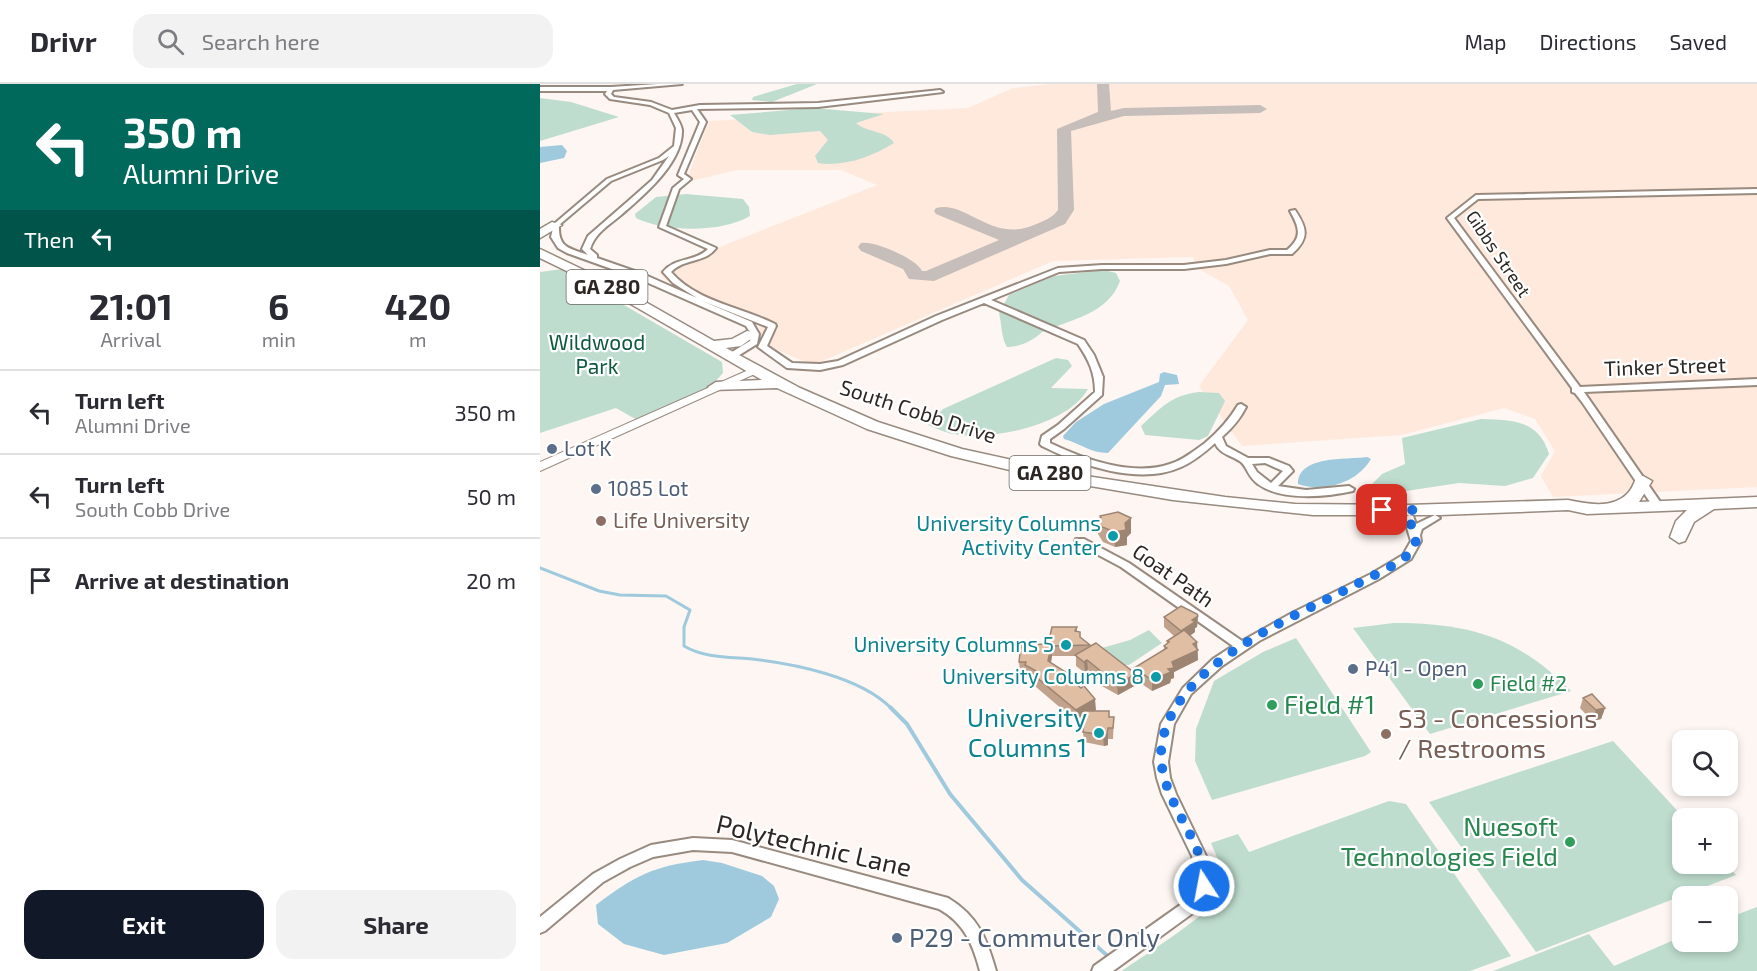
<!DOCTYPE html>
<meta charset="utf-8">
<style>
body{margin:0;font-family:"Exo 2",sans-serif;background:#f2f2f3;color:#2b2b33;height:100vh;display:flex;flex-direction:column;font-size:22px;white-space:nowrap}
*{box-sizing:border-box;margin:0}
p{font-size:20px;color:#7c7c81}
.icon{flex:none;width:33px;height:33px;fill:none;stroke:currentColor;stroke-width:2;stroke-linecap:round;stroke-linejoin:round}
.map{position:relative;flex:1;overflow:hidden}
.side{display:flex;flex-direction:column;background:#fff;width:540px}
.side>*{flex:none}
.top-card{background:#00695c;color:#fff;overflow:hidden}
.buttons{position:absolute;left:1132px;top:646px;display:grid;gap:12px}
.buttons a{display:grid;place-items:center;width:66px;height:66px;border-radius:12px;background:#fff;box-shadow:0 3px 9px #0003;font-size:30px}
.pin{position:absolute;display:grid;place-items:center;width:51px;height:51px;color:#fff;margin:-26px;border-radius:12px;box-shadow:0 3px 9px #0006}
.me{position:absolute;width:66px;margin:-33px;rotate:349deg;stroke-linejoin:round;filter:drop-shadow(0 0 4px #0008)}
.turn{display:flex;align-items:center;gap:21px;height:126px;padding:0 24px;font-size:27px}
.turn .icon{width:78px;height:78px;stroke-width:2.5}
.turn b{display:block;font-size:42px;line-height:51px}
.then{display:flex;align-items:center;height:57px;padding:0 24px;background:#0003;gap:12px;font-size:22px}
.eta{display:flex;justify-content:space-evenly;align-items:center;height:102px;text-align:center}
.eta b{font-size:36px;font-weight:700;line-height:42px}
.button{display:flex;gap:12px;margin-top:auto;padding:12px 24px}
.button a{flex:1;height:69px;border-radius:18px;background:#111827;color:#fff;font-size:24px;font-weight:700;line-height:69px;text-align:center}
.button a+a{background:#f2f2f3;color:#2b2b33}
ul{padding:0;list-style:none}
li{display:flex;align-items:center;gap:18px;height:84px;padding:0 24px;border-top:2px solid #e1e1e2}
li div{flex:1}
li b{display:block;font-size:22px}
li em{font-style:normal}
header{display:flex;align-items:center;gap:36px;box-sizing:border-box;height:84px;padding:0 30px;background:#fff;border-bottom:2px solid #e1e1e2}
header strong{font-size:28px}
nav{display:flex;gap:33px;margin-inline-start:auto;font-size:21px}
.search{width:420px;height:54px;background:#f2f2f3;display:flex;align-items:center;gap:15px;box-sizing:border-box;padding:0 21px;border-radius:18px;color:#7c7c81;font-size:22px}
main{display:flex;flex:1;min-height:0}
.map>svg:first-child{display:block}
.industrial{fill:#ffe9dc}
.green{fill:#beddce}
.water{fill:#9fcadd}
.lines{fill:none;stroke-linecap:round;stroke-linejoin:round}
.stream-far1{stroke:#9fcadd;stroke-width:3}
.stream{stroke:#9fcadd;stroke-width:4}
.taxiway{fill:#c5beba;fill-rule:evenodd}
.minor-casing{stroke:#988a7f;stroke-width:4}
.tertiary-casing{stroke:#988a7f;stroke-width:2}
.primary-casing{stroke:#988a7f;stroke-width:3}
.minor{fill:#fff;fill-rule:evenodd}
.tertiary{fill:#fff;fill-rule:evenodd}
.primary{fill:#fff;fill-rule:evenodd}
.wall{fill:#c1a38d}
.shaded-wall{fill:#9d8573}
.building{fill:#e0bea4;stroke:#9d8573;stroke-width:1.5}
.route{stroke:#1a73e8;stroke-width:10;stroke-dasharray:0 18}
.service-dot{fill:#5c6f8a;stroke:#fff;stroke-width:2}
.education-dot{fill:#8d6e63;stroke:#fff;stroke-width:2}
.culture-dot{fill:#0f9aa8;stroke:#fff;stroke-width:2}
.leisure-dot{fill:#2e9e5b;stroke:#fff;stroke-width:2}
.labels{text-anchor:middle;stroke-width:4.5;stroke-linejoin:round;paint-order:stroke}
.far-street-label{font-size:18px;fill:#2d2723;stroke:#fff}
.shield{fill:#fff;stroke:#6c6865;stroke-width:1.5}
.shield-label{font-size:20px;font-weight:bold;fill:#2d2723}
.park-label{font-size:21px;fill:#0d593f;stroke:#fff}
.street-label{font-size:21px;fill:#2d2723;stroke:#fff}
.service-label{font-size:21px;fill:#4e5e75;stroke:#fff;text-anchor:start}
.education-label{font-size:21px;fill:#785e54;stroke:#fff;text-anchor:start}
.culture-label{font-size:21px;fill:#0d838f;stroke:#fff;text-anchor:end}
.leisure-label{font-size:21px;fill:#27864d;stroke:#fff;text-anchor:start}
.near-leisure-label{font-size:26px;fill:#27864d;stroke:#fff;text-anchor:start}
.near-culture-label{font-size:26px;fill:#0d838f;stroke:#fff;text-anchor:end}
.near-education-label{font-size:26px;fill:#785e54;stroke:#fff;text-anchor:start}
.near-street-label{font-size:26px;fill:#2d2723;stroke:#fff}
.near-service-label{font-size:26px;fill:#4e5e75;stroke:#fff;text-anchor:start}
</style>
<header>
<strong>Drivr</strong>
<div class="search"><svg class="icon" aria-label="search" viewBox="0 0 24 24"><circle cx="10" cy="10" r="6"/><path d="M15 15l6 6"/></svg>Search here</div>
<nav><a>Map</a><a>Directions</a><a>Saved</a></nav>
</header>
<main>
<section class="side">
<div class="top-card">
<div class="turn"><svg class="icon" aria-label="left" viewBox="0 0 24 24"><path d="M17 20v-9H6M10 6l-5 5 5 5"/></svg><div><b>350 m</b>Alumni Drive</div></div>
<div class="then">Then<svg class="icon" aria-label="left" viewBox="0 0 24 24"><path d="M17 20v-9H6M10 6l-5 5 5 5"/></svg></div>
</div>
<div class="eta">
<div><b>21:01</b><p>Arrival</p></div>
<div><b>6</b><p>min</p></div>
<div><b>420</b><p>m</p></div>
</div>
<ul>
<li><svg class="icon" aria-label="left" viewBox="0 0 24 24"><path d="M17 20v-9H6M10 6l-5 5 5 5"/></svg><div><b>Turn left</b><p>Alumni Drive</p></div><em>350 m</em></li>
<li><svg class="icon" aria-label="left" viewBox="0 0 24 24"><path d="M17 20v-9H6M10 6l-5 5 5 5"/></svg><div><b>Turn left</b><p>South Cobb Drive</p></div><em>50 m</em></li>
<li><svg class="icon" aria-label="arrive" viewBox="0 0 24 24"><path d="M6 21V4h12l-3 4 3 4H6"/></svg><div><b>Arrive at destination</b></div><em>20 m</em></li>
</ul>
<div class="button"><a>Exit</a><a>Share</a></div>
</section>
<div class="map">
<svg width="1217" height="887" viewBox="0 0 1217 887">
<rect width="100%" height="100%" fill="#fdf6f2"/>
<polygon class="industrial" points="510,0 1217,0 1217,403 1013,413 1001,392 1015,367 995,335 964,324 862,351 702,362 659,302 708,236 689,202 659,185 653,173 513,177 273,281 223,260 219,241 139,204 124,195 119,187 337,101 301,86 197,86 151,97 149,89 169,37 428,24 473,4"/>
<g class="green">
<polygon points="257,0 277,0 232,18 212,16 213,13"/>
<polygon points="0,14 31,18 79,33 0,57"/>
<path d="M273,24L344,30L316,39C327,49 346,46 354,59C332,73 303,83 278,79L275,72L288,56L280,47L230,51L212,48L190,31Z"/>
<path d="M146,110L203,115L209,123L210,132C182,149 124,148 96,134L95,130L116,113Z"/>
<polygon points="22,185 182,278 183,289 171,302 97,336 76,324 0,349 0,188"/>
<path d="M564,186L576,189L580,197C568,230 532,235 502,248C493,257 479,263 467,263C461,253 462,241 459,229L469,211L514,192Z"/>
<path d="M516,274L528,276L532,282L511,304L548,305C528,341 452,357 414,350C405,349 396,344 388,341L403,325Z"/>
<path d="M659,308L679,309L685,317L668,352L659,356L605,351L601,342C622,323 630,312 659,308Z"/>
<path d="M941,335C973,336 999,336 1009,370L993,394L965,402L919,399L833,412L828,404L842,390L865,380L862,354Z"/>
<path d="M854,539C929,539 978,553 1031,607L890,650L813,544Z"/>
<polygon points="609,546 622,559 589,581 585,581 562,564 590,556"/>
<polygon points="756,554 831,668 825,672 672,716 655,677 656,645 674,597 723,568"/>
<polygon points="1073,657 1145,735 1143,780 1186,780 1196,791 996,868 889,718"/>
<path d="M849,717L866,720L971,872L930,887H582C601,873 676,827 681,808C686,789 678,776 671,759L698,750L709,768Z"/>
<polygon points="1217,823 1217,887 953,887 1049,850 1074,882 1143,852 1143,858 1188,858 1188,834"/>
</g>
<g class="water">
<polygon points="22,61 27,67 24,74 0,79 0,63"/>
<path d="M624,288L637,291L639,300L625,301L621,312L568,369C550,369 540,359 524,355L523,352L536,338L564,320L619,298L620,290Z"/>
<path d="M827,373L831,375C817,399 784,409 758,400C758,371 806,376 827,373Z"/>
<path d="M163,776L182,779L222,792L234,802L239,815L231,833L187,859L124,871L84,860L58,840L56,821C95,791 114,782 163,776Z"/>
</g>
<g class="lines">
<path class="stream-far1" d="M0,484L59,507L80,511L126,512L150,526L144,543V562C164,574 189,573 212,575C256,580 320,593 351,624"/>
<polyline class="stream" points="350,623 367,640 410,710 482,796 571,875"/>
<path class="taxiway" d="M557,0H569L571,27L584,24L720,21L727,25L720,29L584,32L531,47L534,126L525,140L394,197L369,195L363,185L321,167L318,163L321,159C334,156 377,175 382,187H386L459,156L396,130L394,127L396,124C426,116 451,159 494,141C504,137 512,134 518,126L517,45L558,28Z"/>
<g class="minor-casing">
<g id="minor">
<path d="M118,0H142L73,6L71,10L74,13L111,18L132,26L160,21L278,19L400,6L403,8L278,23L157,25L166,38L144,90L151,95L139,105L126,142L176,164C164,180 144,174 131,188C157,218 201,223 235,240L236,242L227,262L252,279L280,280L298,277L396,232L518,184L562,181H644L686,176L730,166H747C763,153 759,143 750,127L755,126C767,144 770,154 752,170H730L686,180L644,185H562L519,188L451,216L544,256L554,271L563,293L562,311L524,345L510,355V359C543,375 593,393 630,380C643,376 654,367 665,359C678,348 689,336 698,321L701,320L706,323C700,335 692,344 682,353L686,362L708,374H729L749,382L753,387L738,402L766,406L809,402L814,405L813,407C786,413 741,417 718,400C708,393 707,383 701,378C692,371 680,371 675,359C664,369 654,377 641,383C599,402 540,381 502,362L500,360L502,352L518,341L555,308C555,289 549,276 538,260L444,219L402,236L303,281L280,286L247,284L218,263L228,243L160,216L212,238L219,250L217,260L193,275H187V271L210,257L211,250L206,242L97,194L27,169L18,164L11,153L14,140L67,95L119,74L134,62L136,44L129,29L110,21L70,15L65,10L67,7H0V3H71ZM152,26L160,38L138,91L144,95L133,104L119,143L168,165C155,178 135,173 123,188L133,199L157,214L103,190L57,174V171L50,165C55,149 68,142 81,131C103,112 143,79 142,46C141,40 137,34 134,29ZM129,72L112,96L94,112L48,152L42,165L48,171C29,164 18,164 19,141L71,97L123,76ZM725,379L743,387L731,399L717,388L712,380Z"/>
<polygon points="1217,105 1217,109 938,115 914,134 1040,303 1217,295 1217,301 1044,308 1123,422 1122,424 1114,424 1042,318 1035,309 1032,308 1032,304 907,134 936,111"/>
<polygon points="869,431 873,432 876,440 895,431 900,434 882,445 880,451 881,457 871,475 839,495 719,557 682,582 651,610 634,640 628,678 630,694 636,710 666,772 671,787 671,802 653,829 573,887 552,887 554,882 643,819 657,800 656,787 652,772 622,710 617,694 614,678 621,640 643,604 673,575 693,562 581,483 536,459 535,457 536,455 544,455 589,479 702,557 752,529 831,490 863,471 871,457 864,434"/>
<path d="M153,754L192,756L408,814C438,832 447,855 456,887H440C433,860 424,839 399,825L192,768L153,766L113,773L90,783L63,798L5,847L0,849V833L53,790L80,775L111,761Z"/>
</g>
</g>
<g class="tertiary-casing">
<polygon id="tertiary" points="213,284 219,287 217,289 0,387 0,378"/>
</g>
<g class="primary-casing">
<g id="primary">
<polygon points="12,138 22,141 0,154 0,145"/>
<path d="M0,165L79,203L174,257L192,255L207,247L212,248V254L201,262L186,264L260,304L338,338L422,365L546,392L685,413L755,420L868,421L1028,416C1047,420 1072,425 1087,410C1092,406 1094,398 1097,393L1103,392L1112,397L1099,418L1217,413V423L1174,425L1154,438L1145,457L1139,459L1130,453L1136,437L1147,426L1047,430L1028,426L900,431H773L633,416L503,394L411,372L327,345L237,304L171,306L168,303L176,298L222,296L70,208L0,174Z"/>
</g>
</g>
<use href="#minor" class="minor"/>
<use href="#tertiary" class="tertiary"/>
<use href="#primary" class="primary"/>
</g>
<g class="wall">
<polygon points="560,432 591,449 587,453 587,461 575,463 563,458 558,450 557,435 560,435"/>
<polygon points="658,532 657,543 655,544 655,548 650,552 657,558 658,576 634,588 634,594 631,595 630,599 612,607 596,596 596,601 578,611 560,601 560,597 548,586 545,589 536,582 536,572 512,572 511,579 527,589 528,594 541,604 556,626 554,627 570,633 574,633 573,655 568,655 568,661 564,662 544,658 543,648 544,632 536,637 496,603 495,597 486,591 486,589 480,588 479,578 537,543 537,547 540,553 550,561 594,588 594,584 624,566 624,562 627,560 627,557 634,552 624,543 624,533"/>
<polygon points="1043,614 1065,624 1061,635 1052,637 1040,624"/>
</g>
<g class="shaded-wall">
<polygon points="591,434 591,449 587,453 587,461 575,463 575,448"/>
<polygon points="658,532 657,543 655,544 655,548 641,558 641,547 652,536"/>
<polygon points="657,558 658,576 634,588 634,594 631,595 630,599 612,607 612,596"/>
<polygon points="511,562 512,572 509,588 508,577"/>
<polygon points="547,576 548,586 545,589 544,578"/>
<polygon points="596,590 596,601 578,611 577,601"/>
<polygon points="555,615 556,626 536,637 536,626"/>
<polygon points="1065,624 1061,635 1052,637 1056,626"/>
<polygon points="568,644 568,661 564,662 563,651"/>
</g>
<g class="building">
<polygon points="578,428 591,434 585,439 586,446 575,448 562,443 557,435 561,434 560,432"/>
<polygon points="641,522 657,530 658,532 652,536 655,538 641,547 624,533"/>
<polygon points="512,543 537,543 535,547 540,548 540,553 550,561 511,562 508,577 527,589 524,591 541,604 544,602 555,615 536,626 495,592 500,589 485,581 486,578 479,578 481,561 508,560"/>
<polygon points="644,546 657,558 653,560 658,566 632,578 634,584 628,585 631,588 612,596 594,584 627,564 624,562 629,558 627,557"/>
<polygon points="556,559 596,590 577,601 560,591 563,589 547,576 544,578 535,571"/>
<polygon points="1052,610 1065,624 1056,626 1043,614"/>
<polygon points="545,627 569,627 569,633 574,633 573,644 568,644 567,650 563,651 543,648"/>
</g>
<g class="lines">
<path class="route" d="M664,802C668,759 620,719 621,669C625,583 753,534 819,499C836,490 856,482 870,469L876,457L869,434L874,426H842"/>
</g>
<g class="service-dot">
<circle cx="12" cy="365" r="6"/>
<circle cx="56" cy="405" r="6"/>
<circle cx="813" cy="585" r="6"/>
<circle cx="357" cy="854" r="6"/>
</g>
<g class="education-dot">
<circle cx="61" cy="437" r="6"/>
<circle cx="846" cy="650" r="6"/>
</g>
<g class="culture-dot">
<circle cx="573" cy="452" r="6"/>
<circle cx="526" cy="561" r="6"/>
<circle cx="616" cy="593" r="6"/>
<circle cx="559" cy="649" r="6"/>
</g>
<g class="leisure-dot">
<circle cx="938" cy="600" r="6"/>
<circle cx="732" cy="621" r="6"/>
<circle cx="1030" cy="758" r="6"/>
</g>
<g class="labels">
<g class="far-street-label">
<text transform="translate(958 170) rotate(56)" y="6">Gibbs Street</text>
</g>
<g class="shield">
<rect x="26.5" y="186" width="81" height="34" rx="4.5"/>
<rect x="469.5" y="372" width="81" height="34" rx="4.5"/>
</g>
<g class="shield-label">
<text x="67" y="210">GA 280</text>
<text x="510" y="396">GA 280</text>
</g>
<g class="park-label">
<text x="57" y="266">Wildwood<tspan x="57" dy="24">Park</tspan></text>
</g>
<g class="street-label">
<text transform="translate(1125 283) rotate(-2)" y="7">Tinker Street</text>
<text transform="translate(378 328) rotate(18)" y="7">South Cobb Drive</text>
<text transform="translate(633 492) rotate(35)" y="7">Goat Path</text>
</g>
<g class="service-label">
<text x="24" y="372">Lot K</text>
<text x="68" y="412">1085 Lot</text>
<text x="825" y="592">P41 - Open</text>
</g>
<g class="education-label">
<text x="73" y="444">Life University</text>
</g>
<g class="culture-label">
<text x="561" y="447">University Columns<tspan x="561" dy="24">Activity Center</tspan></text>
<text x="514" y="568">University Columns 5</text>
<text x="604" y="600">University Columns 8</text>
</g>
<g class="leisure-label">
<text x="950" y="607">Field #2</text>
</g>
<g class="near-leisure-label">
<text x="744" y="630">Field #1</text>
<text x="1018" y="752" text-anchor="end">Nuesoft<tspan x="1018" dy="30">Technologies Field</tspan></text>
</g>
<g class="near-culture-label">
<text x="547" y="643">University<tspan x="547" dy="30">Columns 1</tspan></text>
</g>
<g class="near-education-label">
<text x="858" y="644">S3 - Concessions<tspan x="858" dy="30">/ Restrooms</tspan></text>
</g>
<g class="near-street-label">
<text transform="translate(274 762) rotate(13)" y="9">Polytechnic Lane</text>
</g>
<g class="near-service-label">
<text x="369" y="863">P29 - Commuter Only</text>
</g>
</g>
</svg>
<div class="buttons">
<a><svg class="icon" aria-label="search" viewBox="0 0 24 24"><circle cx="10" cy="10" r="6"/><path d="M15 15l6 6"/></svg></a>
<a>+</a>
<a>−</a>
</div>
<div class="pin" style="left:842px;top:426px;background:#d93025"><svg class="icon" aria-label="arrive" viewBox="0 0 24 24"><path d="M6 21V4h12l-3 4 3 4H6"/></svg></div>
<svg class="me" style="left:664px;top:802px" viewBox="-20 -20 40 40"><circle r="17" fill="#1a73e8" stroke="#fff" stroke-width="3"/><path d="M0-11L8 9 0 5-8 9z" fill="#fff"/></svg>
</div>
</main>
